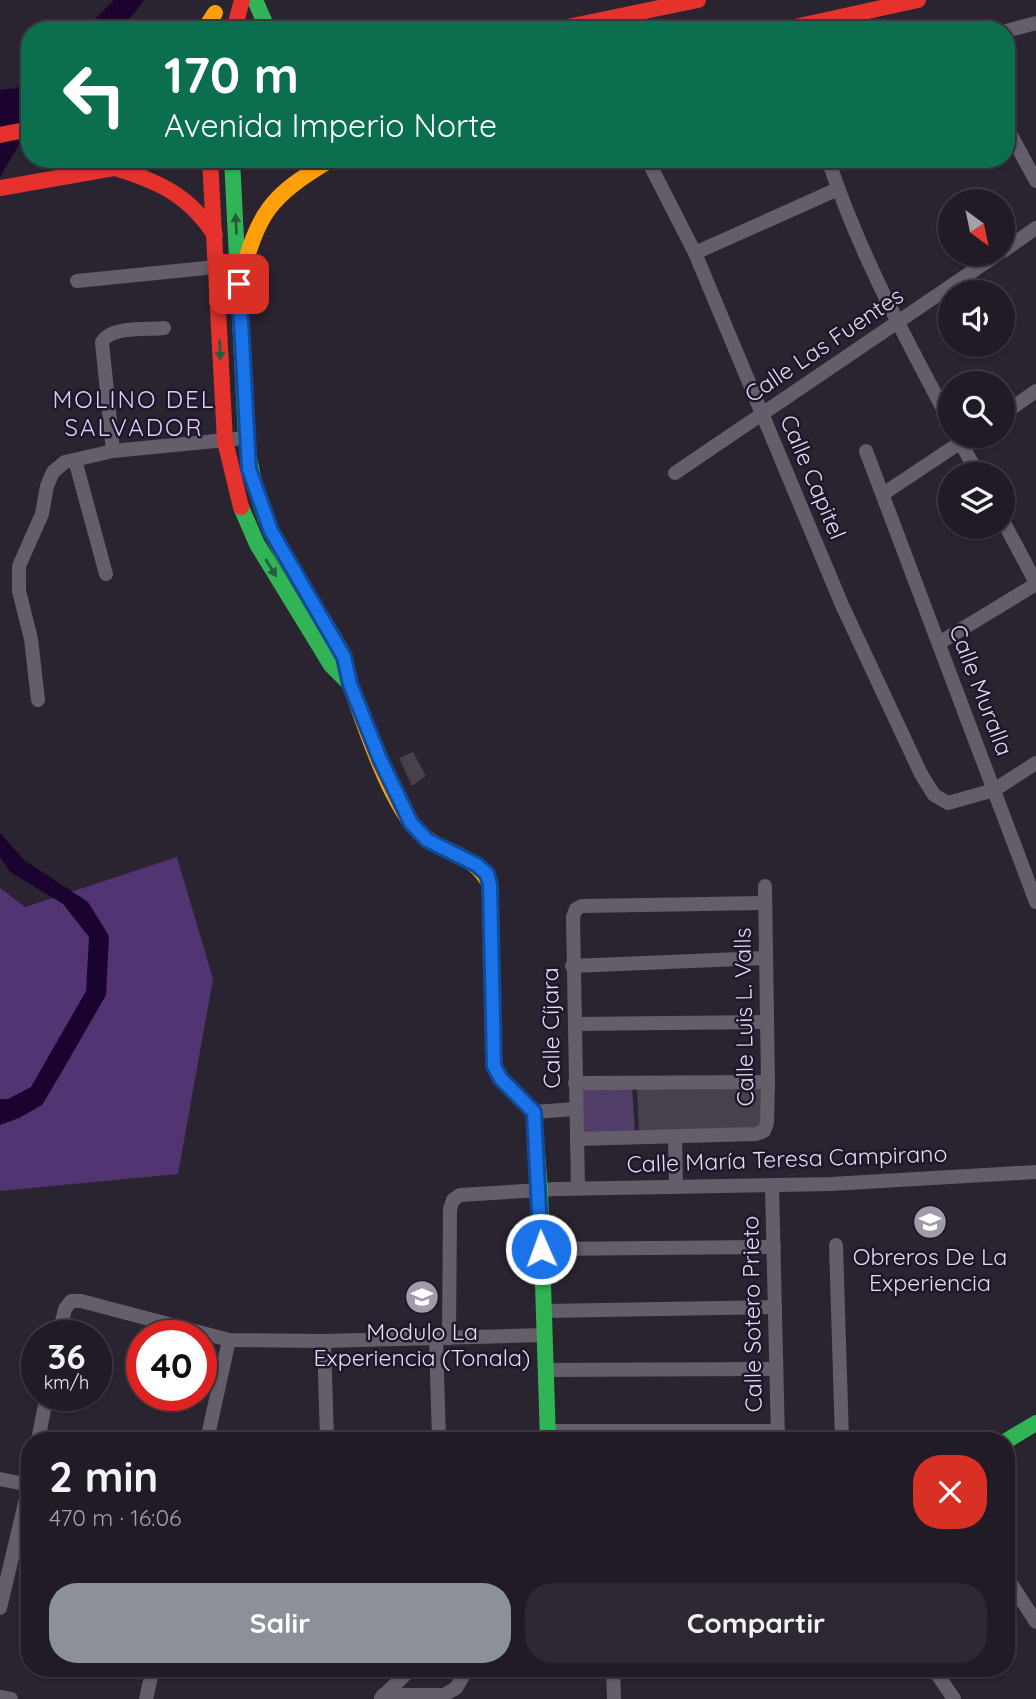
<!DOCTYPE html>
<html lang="es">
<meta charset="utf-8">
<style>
body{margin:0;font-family:Quicksand,sans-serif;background:#2d2831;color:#f1f3f6;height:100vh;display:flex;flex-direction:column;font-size:26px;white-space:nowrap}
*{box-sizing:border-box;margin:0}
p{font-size:23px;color:#a2a1a6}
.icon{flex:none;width:38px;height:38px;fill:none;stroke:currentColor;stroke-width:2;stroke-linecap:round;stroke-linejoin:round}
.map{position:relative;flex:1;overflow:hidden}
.details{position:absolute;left:21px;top:1432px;width:994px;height:245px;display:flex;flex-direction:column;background:#201b24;border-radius:28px;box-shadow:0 2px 5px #0004,0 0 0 2px #3d3941}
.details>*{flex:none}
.hud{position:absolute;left:21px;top:21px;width:994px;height:147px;border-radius:28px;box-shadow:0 2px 5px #0004,0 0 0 2px #3d3941;background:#0b6e4f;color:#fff;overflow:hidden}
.needle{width:46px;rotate:147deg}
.buttons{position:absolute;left:938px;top:189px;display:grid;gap:14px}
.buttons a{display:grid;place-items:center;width:77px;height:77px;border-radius:50%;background:#201b24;box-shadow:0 2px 5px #0004,0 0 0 2px #3d3941;font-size:35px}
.speed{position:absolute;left:21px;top:1320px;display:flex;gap:14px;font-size:35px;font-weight:700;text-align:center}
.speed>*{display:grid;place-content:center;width:91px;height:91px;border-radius:50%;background:#201b24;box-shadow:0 2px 5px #0004,0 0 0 2px #3d3941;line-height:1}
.speed small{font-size:18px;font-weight:400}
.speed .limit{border:10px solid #d22;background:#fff;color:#111}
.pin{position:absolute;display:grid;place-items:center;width:60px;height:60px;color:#fff;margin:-30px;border-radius:14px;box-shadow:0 4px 10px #0006}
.me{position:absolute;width:77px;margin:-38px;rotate:358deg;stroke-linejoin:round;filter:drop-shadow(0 0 5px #0008)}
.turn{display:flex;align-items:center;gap:24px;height:147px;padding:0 28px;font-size:32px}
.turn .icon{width:91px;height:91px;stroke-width:2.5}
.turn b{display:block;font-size:49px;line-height:60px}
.round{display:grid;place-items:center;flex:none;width:74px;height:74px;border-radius:28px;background:#2d2831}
.headline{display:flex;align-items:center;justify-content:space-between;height:119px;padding:0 28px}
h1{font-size:42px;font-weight:700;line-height:52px}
.primary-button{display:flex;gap:14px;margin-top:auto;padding:14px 28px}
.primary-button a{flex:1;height:80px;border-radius:28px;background:#8c9099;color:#fff;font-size:28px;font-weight:700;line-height:80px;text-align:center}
.primary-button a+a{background:#2d2831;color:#f1f3f6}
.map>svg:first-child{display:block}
.green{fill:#503d68}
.forest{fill:#513471}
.water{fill:#1b0330}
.building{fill:#46414b}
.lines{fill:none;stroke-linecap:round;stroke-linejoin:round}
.street{stroke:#635e6a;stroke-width:14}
.fast{stroke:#30b455;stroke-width:16}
.slow{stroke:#ff9f0a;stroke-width:16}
.jam{stroke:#e5322d;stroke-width:16}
.oneway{fill:#275d3e}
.route-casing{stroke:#114b97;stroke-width:18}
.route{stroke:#1a73e8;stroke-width:12}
.labels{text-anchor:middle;stroke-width:5;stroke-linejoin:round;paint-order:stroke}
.street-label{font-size:23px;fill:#e1dbea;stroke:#1f162b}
.poi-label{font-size:23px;fill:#e1dbea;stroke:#1f162b}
.neighbourhood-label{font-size:24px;letter-spacing:2px;fill:#decdf7;stroke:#1f162b}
</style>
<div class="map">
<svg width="1036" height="1699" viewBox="0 0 1036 1699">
<rect width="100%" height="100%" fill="#2a2430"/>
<polygon class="green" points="578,1083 632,1087 635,1133 579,1136"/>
<polygon class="forest" points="177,857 213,979 178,1174 0,1191 0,888 25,907"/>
<g class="water">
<path d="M114,0H144C119,34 120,30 79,30L90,24Z"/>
<polygon points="30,71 30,126 0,177 0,90 17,88"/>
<polygon points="0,833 24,860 88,902 109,936 106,995 60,1075 42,1105 19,1118 0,1125 0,1099 8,1099 31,1087 86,991 89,937 63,904 10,872 0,857"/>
</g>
<g class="building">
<polygon points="413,752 426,776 412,786 399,758"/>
<polygon points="763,1085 763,1128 639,1133 637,1087"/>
</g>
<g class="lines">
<g class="street">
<polyline points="1006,31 1036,23"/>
<polyline points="1006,126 1036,181"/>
<polyline points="647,159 695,253 842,605 921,774 934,795 948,803 994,790 1036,763"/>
<path d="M828,159C858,251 905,337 950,422"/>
<polyline points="1003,251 1036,228"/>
<polyline points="695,253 838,189"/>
<polyline points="77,281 216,267"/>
<polyline points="1003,414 1036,391"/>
<polyline points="957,436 978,474"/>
<path d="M113,451L102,342C111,326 146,330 164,328"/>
<polyline points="866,451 1036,902"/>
<polyline points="75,460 106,574"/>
<polyline points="675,473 998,254"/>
<polyline points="883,494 970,436"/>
<polyline points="1003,521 1036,583"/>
<polyline points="939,643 1036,584"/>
<polyline points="38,700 31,639 19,591 19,566 42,514 47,486 53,472 65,462 113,451 246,438"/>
<polyline points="572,966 766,958"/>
<polyline points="575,1024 767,1022"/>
<polyline points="575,1083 768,1082"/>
<polyline points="534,1112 576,1109"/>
<polyline points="675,1137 676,1186"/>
<polyline points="577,1139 756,1134 764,1131 767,1123 768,1082 765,886"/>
<polyline points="772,1186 778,1440"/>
<polyline points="578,1188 573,917 576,909 582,906 764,903"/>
<polyline points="836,1245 842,1440"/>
<polyline points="541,1249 774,1247"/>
<polyline points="544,1311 775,1307"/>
<polyline points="59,1335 65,1309 71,1301 81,1301 229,1340 324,1341 544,1335"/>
<polyline points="449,1338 450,1209 453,1200 460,1195 557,1189 831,1184 1036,1172"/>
<polyline points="436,1339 439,1440"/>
<polyline points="324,1341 327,1440"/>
<polyline points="546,1370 776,1369"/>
<polyline points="548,1431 778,1431"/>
<polyline points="38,1440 47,1395"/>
<polyline points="207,1440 229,1340"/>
<polyline points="0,1479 30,1485"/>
<polyline points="1006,1576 1036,1622"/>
<polyline points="0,1608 30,1482"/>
<polyline points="613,1668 614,1699"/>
<polyline points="933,1668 954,1699"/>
<polyline points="383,1695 444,1695 456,1688 468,1668"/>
<polyline points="0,1697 11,1699"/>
<polyline points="381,1698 412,1668"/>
<polyline points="146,1699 153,1668"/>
</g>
<g class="fast">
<polyline points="255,0 268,30"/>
<path d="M232,159L246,438C251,476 260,513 279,548C299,585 325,618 344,656"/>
<polyline points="241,507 257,544 331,665 349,683"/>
<polyline points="534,1116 540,1190 548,1440"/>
<polyline points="1006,1441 1036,1423"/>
</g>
<g class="slow">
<polyline points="204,30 215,13"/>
<path d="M239,284C259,212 267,198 332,159"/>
<path d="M344,656C347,666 347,677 351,687C365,727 388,796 415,828C438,854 473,850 490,885L494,1066L501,1079L534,1112V1116"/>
</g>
<g class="jam">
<polyline points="234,30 242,0"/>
<polyline points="553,30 698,0"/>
<polyline points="781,30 918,0"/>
<polyline points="0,135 30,129"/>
<polyline points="210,159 225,441 241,507"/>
<path d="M118,169C162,183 189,196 215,235"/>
<polyline points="0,188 165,159"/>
</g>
</g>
<defs><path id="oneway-solid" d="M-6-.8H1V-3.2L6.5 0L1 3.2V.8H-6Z" transform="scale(1.75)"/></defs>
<g class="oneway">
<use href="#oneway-solid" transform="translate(236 224) rotate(-93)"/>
<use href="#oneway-solid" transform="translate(220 350) rotate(87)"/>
<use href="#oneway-solid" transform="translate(271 568) rotate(58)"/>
</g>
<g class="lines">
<g class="route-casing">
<polyline id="route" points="239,284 249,469 271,531 344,657 350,684 380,759 411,823 427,840 477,865 487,874 490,885 494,1066 501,1079 534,1112 541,1249"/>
</g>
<use href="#route" class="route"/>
</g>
<defs>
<g id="school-disc" transform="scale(1.75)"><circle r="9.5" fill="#a19ba9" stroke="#1f162b"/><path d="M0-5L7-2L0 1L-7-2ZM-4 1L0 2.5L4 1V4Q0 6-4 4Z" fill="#fff"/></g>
<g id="university-disc" transform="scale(1.75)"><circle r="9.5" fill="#a19ba9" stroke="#1f162b"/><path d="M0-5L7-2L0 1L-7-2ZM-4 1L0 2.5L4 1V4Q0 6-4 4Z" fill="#fff"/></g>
</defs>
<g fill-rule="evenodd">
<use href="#school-disc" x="930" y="1222"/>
<use href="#university-disc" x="422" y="1297"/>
</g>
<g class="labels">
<g class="street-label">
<text transform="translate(824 345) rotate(-34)" y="8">Calle Las Fuentes</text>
<text transform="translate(813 477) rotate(67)" y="8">Calle Capitel</text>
<text transform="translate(981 690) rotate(69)" y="8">Calle Muralla</text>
<text transform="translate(744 1017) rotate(-91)" y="8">Calle Luis L. Valls</text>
<text transform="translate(551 1028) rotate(-91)" y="8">Calle Cíjara</text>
<text transform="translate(787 1159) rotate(-2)" y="8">Calle María Teresa Campirano</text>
<text transform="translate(752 1314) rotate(-91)" y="8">Calle Sotero Prieto</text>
</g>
<g class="poi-label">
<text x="930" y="1265">Obreros De La<tspan x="930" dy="26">Experiencia</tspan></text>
<text x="422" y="1340">Modulo La<tspan x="422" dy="26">Experiencia (Tonala)</tspan></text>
</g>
<g class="neighbourhood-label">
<text x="134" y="408">MOLINO DEL<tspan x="134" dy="28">SALVADOR</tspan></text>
</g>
</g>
</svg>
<div class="buttons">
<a><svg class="needle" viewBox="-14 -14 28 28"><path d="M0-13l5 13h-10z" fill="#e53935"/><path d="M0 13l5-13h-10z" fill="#a2a1a6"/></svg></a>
<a><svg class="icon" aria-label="sound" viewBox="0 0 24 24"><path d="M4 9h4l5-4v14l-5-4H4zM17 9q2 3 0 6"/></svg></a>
<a><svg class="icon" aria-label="search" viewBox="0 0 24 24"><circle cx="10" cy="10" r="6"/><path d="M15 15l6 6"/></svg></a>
<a><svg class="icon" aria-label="layers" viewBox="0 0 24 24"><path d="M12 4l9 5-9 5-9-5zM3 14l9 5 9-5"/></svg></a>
</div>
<div class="speed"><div>36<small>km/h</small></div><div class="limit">40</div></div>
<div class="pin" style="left:239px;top:284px;background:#d93025"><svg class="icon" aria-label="arrive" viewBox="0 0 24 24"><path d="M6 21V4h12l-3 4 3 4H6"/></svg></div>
<svg class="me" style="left:541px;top:1249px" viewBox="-20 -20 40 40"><circle r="17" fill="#1a73e8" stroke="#fff" stroke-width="3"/><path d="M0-11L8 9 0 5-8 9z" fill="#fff"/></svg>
<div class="hud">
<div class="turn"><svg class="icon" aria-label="left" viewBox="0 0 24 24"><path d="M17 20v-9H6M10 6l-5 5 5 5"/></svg><div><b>170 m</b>Avenida Imperio Norte</div></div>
</div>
<section class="details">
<div class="headline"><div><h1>2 min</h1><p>470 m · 16:06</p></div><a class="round" style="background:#d93025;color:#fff"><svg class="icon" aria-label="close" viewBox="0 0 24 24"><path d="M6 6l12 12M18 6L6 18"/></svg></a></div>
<div class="primary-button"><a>Salir</a><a>Compartir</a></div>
</section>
</div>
